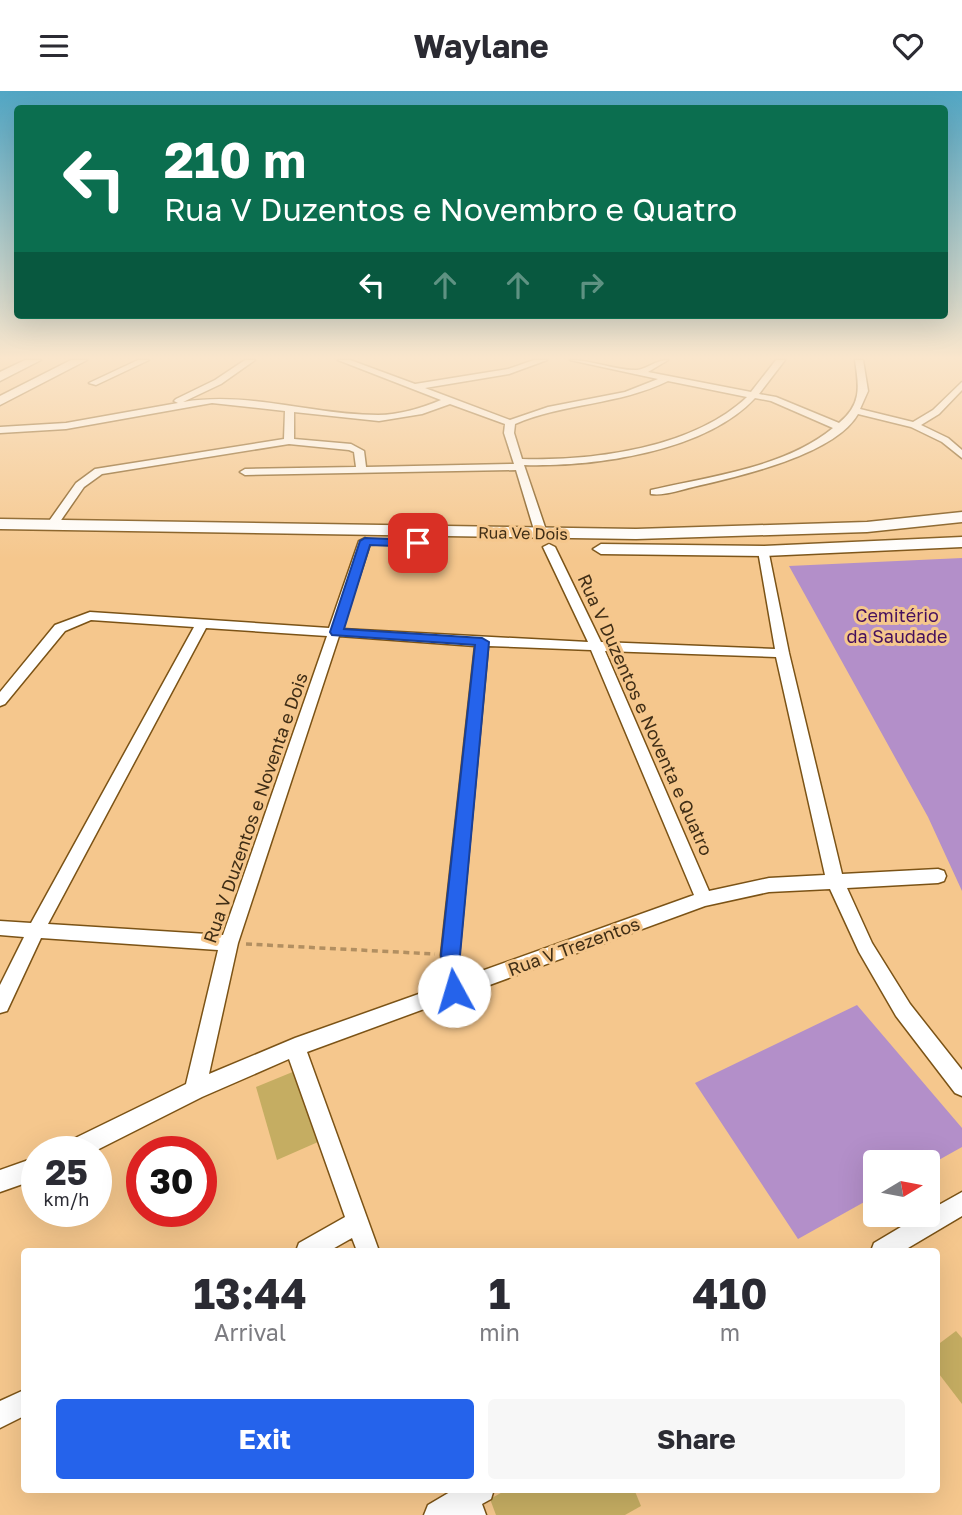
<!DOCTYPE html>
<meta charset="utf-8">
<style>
body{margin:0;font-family:"Golos Text",sans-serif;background:#f7f7f7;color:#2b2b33;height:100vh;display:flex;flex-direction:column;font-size:26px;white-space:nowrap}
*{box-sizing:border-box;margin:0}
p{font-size:23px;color:#7c7c81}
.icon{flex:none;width:38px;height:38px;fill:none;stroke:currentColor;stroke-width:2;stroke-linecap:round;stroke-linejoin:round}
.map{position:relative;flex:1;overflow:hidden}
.panel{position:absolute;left:21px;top:1157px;width:919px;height:245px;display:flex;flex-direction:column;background:#fff;border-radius:7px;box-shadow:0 7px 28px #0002}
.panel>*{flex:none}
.top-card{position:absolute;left:14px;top:14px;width:934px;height:214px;border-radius:7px;box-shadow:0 7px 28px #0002;background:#0b6e4f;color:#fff;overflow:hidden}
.needle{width:46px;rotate:80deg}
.fabs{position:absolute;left:863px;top:1059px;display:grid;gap:14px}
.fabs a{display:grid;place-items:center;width:77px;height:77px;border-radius:7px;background:#fff;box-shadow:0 7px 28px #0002;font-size:35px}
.speed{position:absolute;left:21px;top:1045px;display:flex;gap:14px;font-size:35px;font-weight:700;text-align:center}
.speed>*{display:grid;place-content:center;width:91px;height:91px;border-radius:50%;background:#fff;box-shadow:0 7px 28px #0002;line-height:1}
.speed small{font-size:18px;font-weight:400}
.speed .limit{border:10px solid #d22;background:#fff;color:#111}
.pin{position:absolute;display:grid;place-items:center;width:60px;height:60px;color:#fff;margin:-30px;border-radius:14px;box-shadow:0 4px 10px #0006}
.me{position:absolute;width:77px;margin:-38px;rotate:354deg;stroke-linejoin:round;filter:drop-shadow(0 0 5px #0008)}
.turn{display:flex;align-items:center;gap:24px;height:147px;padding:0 35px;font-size:32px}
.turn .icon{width:91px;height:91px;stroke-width:2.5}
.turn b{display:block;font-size:49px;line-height:60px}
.lanes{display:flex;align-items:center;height:66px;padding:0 35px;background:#0003;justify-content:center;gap:35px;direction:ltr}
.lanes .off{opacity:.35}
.eta{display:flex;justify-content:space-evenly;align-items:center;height:119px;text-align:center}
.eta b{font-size:42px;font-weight:700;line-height:49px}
.action{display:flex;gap:14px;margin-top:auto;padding:14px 35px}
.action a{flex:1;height:80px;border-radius:7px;background:#2563eb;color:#fff;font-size:28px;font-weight:700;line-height:80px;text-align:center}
.action a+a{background:#f7f7f7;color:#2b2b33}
header{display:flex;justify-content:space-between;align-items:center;height:91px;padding:0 35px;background:#fff;font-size:32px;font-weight:700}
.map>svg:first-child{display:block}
.green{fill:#b38fc9}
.building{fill:#c5ad62}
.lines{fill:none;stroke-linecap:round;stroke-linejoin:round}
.street-casing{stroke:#7b5316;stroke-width:3}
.secondary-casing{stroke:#7b5316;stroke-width:3}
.path{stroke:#b28f61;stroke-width:3.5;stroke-dasharray:6 4.5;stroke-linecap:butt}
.street{fill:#fff;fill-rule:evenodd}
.secondary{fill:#fff;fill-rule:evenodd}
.route{fill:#2563eb;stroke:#184099;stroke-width:2}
.labels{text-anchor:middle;stroke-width:6;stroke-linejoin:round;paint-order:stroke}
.far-street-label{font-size:16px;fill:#402e16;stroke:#f5c78d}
.park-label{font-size:18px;fill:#45105d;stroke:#f5c78d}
.street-label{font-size:18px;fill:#402e16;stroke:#f5c78d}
</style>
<header><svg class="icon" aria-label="menu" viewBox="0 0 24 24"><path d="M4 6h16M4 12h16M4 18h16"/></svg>Waylane<svg class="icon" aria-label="heart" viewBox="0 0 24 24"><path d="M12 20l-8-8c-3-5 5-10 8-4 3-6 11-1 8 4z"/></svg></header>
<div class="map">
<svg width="962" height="1424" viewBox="0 0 962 1424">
<rect width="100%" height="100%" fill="#f5c78d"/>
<g class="green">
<polygon points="962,467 962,800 928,726 789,475"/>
<polygon points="857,914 962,1037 962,1056 928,1075 928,1071 875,1071 875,1105 798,1148 695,992"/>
</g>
<g class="building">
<polygon points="295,980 318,1051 277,1069 256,996"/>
<polygon points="956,1240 962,1247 962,1313 936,1279 936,1255"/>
<polygon points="508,1398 634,1398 641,1415 625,1424 496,1424 490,1408"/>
</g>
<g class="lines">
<g class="street-casing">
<g id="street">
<polygon points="138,269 149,269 96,294 89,292"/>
<path d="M245,269H255L221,293L183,311C249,300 312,324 378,324C399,324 422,317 441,309L338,269H350L415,293L508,278L534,269H547L509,283L425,297L510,329L548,316L625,301L658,288L570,269C592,269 618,280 637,279C647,278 655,269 668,269L648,281L751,301L776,269H785L759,303L776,306L839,332C862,313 859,296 855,269H863L868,300L860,318L913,331L933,319L962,291V299L939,323L921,334L948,347L962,359V367L942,351L911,336L858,323C835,364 737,386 693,396C680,399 664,405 651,403V399C711,385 784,377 833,337L771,310L755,307C705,361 594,376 524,374L547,442L541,445L535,442L516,379L245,384L240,381L245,378L356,376L354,361L349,359L289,353L102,383L84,396L57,435H49L47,433L76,392L95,378L284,348L285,320L212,312L66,338L0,342V336L66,332L178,312L174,310L176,308L215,289ZM668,290L747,306C693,357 594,370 522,368L514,342L515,333C564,312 619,314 668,290ZM450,313L505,333L504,342L514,373L366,376L364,360L351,353L294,348V321L379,330L422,323Z"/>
<path d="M365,447L371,450L342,538L588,551L543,456L549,453L555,456L601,551L775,558L758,460L764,457L768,458L789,562L842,783L938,778L944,780L946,785L944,790L938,792L847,797L872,852L910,913L962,979V1005L955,1002L896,925L859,861L830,798L769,801L705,815L307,961L379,1160H357L352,1147L329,1160H296L299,1152L345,1126L289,968L202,1006L95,1060H62L65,1052L186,993L218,859L41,847L7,920L0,922V894L24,846L0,844V830L31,832L194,536L91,529L65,540L5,613L0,615V601L55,534L90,521L329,537L359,450ZM206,537L327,545L223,844L48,833ZM339,545L475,555L441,864L444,894L295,947L209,983L238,852ZM488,555L591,559L694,804L462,887L459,864ZM605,560L776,566L825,784L769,787L709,800Z"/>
<polygon points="37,1066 37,1088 0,1101 0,1079"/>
<polygon points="962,1101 962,1125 903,1160 871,1160 874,1152 921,1124 928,1124 928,1120"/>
<polygon points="24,1299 24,1325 0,1337 0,1310"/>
<polygon points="449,1398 494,1398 491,1408 482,1413 486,1424 424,1424 428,1414 450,1401"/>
</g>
</g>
<g class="secondary-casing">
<g id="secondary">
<polygon points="25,269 41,269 0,290 0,281"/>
<polygon points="71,269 87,269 0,314 0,305"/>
<polygon points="962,421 962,431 867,441 636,448 0,438 0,428 636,438 867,431"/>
<polygon points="962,446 962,456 764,465 601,463 593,458 601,453 764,455"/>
</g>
</g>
<polyline class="path" points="246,853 435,863"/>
<use href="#street" class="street"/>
<use href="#secondary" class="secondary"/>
</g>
<linearGradient id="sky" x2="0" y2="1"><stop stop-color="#51a6c4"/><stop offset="0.57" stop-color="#fae6cc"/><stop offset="1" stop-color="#fae6cc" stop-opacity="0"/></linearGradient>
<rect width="962" height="468" fill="url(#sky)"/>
<polygon class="route" points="365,447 418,449 424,452 418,456 370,454 344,538 482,547 489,551 460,864 464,900 461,906 454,908 448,906 441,864 475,554 332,544 330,541 360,450"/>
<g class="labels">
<g class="far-street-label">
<text transform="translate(523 442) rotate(1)" y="6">Rua Ve Dois</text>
</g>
<g class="park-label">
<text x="897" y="531">Cemitério<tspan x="897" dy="21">da Saudade</tspan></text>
</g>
<g class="street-label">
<text transform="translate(645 624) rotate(66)" y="6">Rua V Duzentos e Noventa e Quatro</text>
<text transform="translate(256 717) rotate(-71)" y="6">Rua V Duzentos e Noventa e Dois</text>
<text transform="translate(574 856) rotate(-20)" y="6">Rua V Trezentos</text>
</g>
</g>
</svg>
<div class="fabs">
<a><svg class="needle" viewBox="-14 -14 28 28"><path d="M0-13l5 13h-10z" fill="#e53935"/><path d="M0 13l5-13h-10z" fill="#7c7c81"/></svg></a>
</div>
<div class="speed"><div>25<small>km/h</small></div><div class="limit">30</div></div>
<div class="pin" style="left:418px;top:452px;background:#d93025"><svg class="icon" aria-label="arrive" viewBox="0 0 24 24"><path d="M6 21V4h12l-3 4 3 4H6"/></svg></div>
<svg class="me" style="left:454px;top:900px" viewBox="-20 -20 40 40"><circle r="19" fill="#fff"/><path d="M0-13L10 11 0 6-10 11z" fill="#2563eb"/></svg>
<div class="top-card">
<div class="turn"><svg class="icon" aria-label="left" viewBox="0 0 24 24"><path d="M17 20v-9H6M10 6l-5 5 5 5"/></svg><div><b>210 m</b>Rua V Duzentos e Novembro e Quatro</div></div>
<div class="lanes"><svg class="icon" aria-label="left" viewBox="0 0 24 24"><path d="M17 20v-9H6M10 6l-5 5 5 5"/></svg><svg class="icon off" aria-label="ahead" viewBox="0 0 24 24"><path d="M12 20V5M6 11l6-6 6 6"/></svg><svg class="icon off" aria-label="ahead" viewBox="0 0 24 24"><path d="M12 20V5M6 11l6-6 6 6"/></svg><svg class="icon off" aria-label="right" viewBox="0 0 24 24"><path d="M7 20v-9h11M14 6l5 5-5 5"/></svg></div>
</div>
<section class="panel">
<div class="eta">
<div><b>13:44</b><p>Arrival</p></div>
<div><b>1</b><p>min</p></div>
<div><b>410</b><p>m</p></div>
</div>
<div class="action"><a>Exit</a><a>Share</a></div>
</section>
</div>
